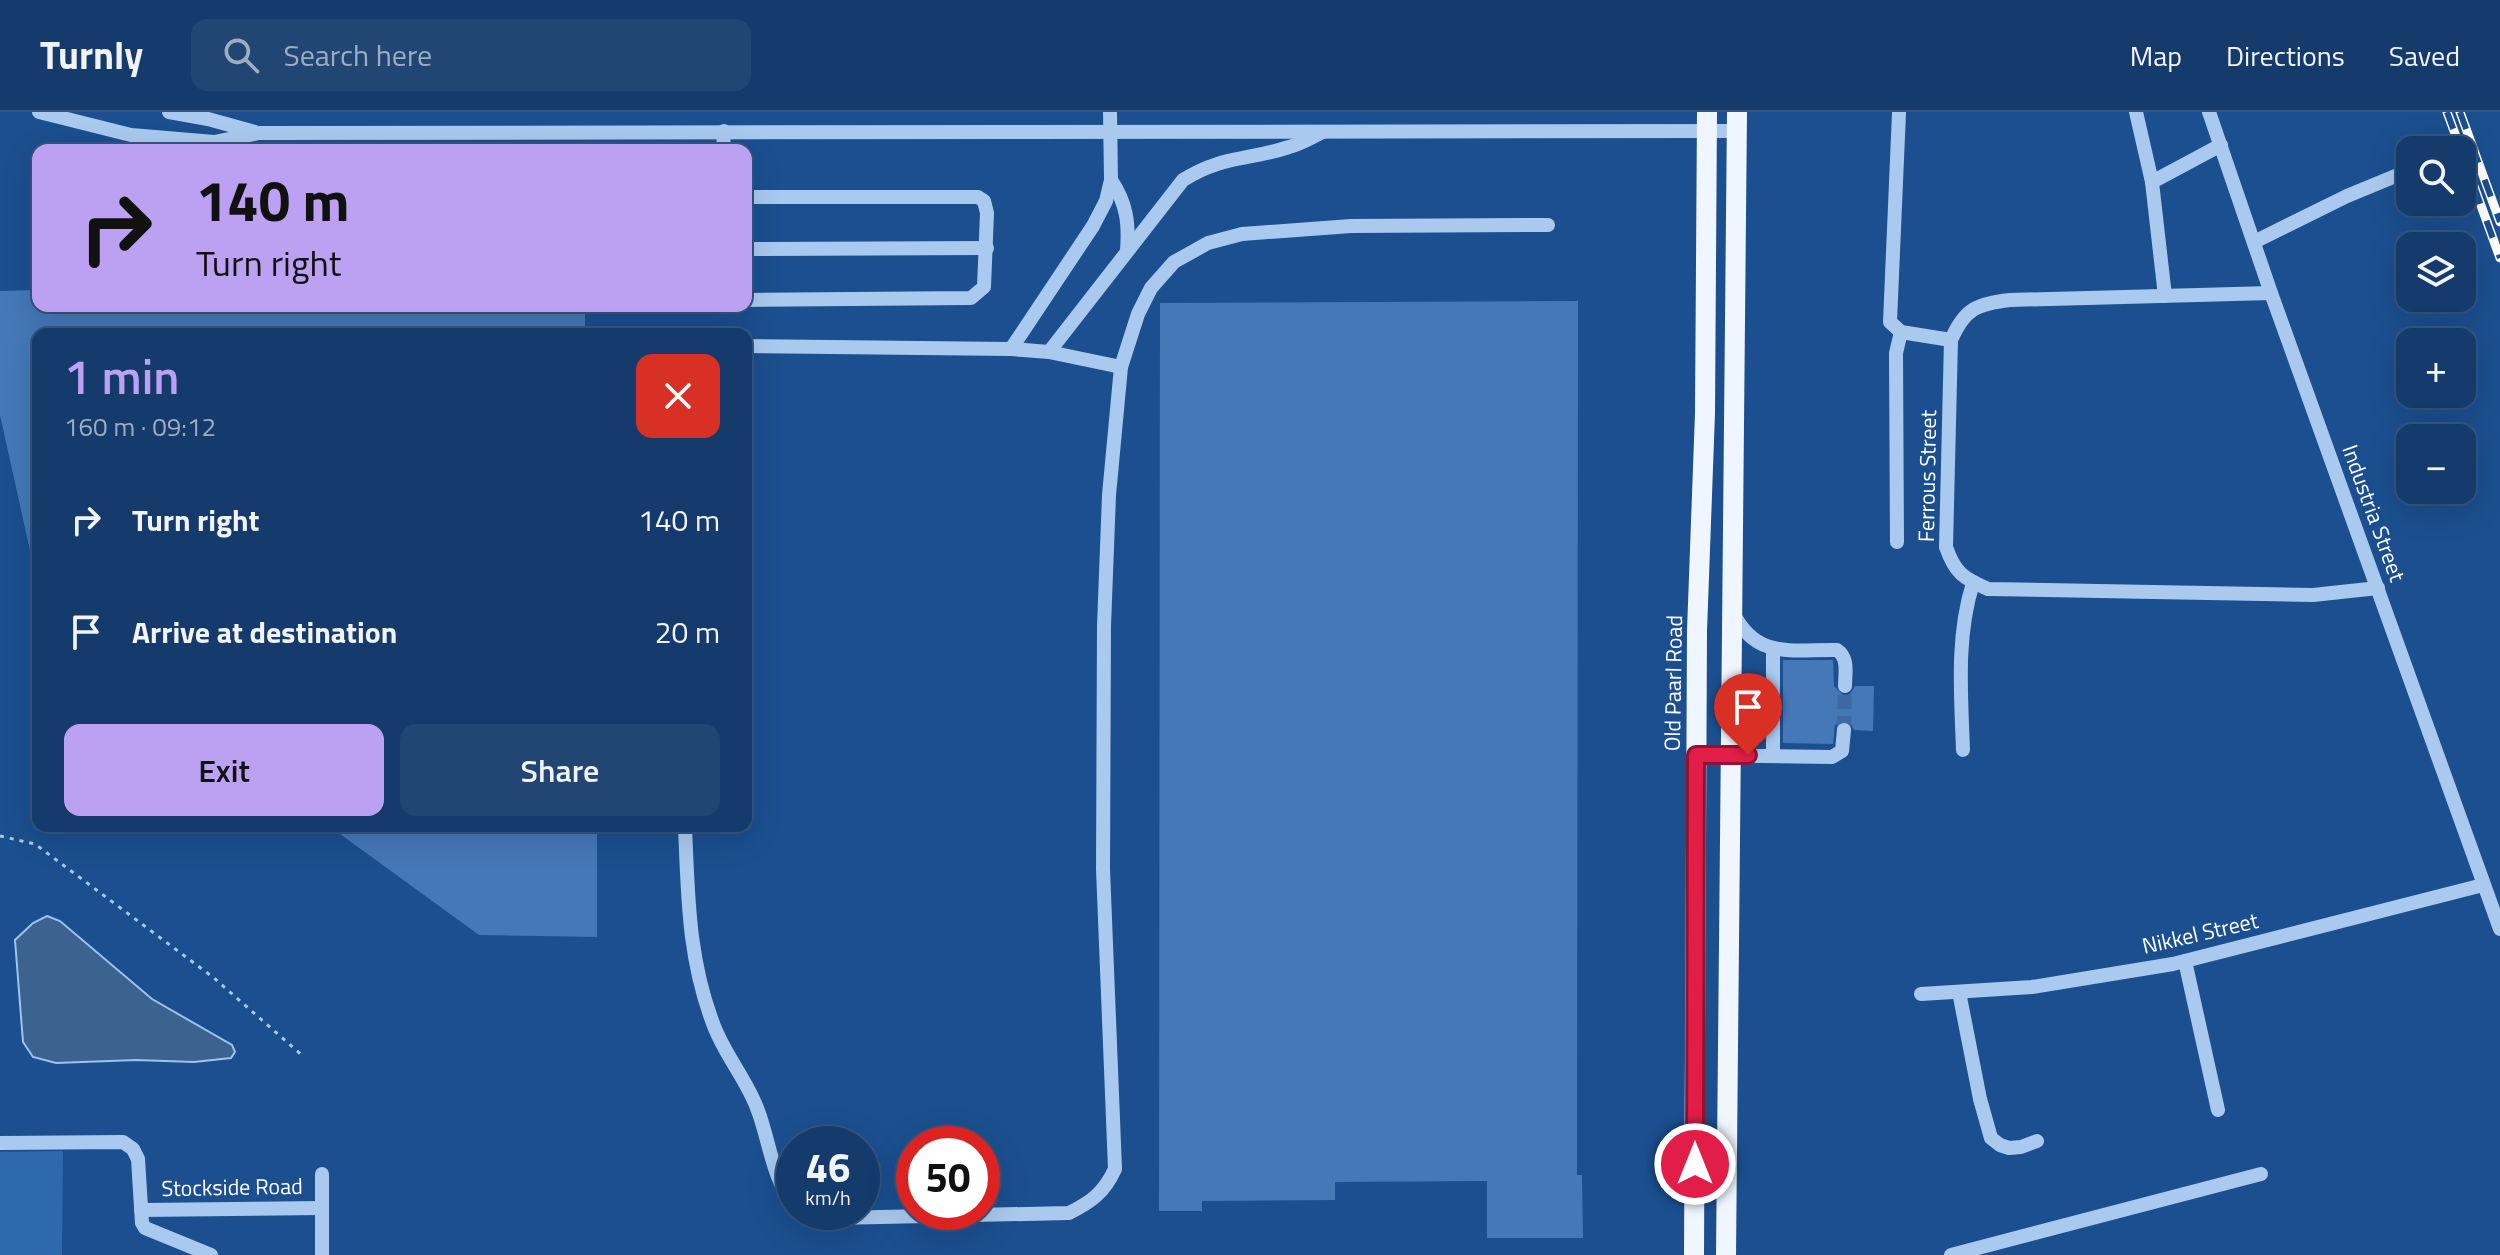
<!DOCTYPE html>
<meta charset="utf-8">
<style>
body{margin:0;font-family:"Titillium Web",sans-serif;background:#214673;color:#f1f3f6;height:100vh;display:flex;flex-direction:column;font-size:30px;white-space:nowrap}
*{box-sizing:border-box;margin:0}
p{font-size:26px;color:#9dadc1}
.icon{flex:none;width:44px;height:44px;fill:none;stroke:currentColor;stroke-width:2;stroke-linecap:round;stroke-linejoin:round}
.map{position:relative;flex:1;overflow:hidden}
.details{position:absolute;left:32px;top:216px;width:720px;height:504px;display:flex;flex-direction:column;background:#143b6b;border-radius:16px;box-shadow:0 8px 32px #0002,0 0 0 2px #33557e}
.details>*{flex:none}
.banner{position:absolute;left:32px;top:32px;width:720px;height:168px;border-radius:16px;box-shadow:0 8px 32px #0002,0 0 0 2px #33557e;background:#bca0f2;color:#111;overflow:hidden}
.tools{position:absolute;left:2396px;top:24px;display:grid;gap:16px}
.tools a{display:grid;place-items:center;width:80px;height:80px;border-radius:16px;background:#143b6b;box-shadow:0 8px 32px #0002,0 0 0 2px #33557e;font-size:40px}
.speed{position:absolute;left:776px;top:1014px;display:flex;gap:16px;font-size:40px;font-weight:700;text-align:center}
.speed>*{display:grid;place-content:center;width:104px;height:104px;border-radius:50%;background:#143b6b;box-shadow:0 8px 32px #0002,0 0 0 2px #33557e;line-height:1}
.speed small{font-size:20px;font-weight:400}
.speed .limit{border:12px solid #d22;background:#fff;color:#111}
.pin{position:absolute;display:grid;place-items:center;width:68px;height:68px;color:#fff;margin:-82px -34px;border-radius:50% 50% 50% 0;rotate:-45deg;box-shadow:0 0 8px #0007}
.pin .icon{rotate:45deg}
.me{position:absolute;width:88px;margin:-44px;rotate:0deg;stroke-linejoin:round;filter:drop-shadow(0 0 6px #0008)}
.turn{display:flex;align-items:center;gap:28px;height:168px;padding:0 32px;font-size:36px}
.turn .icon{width:104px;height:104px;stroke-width:2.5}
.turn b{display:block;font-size:56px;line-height:68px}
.round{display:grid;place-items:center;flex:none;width:84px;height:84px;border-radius:16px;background:#214673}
.headline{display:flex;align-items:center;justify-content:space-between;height:136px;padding:0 32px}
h1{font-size:48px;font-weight:600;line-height:60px;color:#bca0f2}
.primary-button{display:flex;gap:16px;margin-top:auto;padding:16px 32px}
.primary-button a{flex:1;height:92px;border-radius:16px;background:#bca0f2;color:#111;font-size:32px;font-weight:600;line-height:92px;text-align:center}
.primary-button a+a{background:#214673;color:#f1f3f6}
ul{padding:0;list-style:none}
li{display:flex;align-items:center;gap:24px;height:112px;padding:0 32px}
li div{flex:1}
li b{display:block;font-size:30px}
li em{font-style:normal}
header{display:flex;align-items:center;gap:48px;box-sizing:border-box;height:112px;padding:0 40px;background:#143b6b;border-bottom:2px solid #33557e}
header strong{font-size:38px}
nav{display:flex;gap:44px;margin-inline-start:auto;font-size:28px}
.search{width:560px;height:72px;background:#214673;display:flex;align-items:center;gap:20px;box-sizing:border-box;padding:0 28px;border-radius:16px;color:#9dadc1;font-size:30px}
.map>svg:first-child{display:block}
.green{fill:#2e69ad}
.water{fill:#3c6290;stroke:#9cc4f0;stroke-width:2}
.building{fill:#4478b7}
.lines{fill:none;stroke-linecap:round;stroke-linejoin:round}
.minor-tunnel{stroke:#3d69a0;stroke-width:14;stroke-dasharray:14 7;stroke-linecap:butt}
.path{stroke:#a9c9ee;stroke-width:3;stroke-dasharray:4 6;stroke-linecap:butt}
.minor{stroke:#a9c9ee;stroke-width:14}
.major{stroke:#f0f6ff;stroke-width:20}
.rail-casing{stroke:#fff;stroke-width:9}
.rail{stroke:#1b4f8f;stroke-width:6;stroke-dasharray:18;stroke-linecap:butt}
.route-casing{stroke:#92132f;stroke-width:20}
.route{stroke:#e11d48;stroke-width:14}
.labels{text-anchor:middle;stroke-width:6;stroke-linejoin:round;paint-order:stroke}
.street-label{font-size:22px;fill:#fff;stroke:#1b4f8f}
</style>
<header>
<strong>Turnly</strong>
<div class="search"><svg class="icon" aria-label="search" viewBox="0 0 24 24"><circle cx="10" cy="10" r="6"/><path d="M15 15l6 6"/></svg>Search here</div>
<nav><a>Map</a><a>Directions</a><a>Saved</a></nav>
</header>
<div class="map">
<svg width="2500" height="1143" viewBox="0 0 2500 1143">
<rect width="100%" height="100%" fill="#1b4f8f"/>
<polygon class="green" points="63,1039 62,1143 0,1143 0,1040"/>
<polygon class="water" points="47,804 60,809 152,887 232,933 235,940 231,946 194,950 136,948 56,951 33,945 23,930 15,828 33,811"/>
<g class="building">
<polygon points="38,178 38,194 585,194 585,222 38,222 38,443 31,443 0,303 0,179"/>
<polygon points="1578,189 1577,1063 1582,1063 1583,1126 1487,1126 1487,1069 1335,1070 1335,1088 1202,1089 1202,1099 1159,1099 1160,191"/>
<polygon points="1783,548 1833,548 1834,574 1844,584 1850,582 1855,574 1874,574 1873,619 1854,618 1850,610 1844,608 1835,613 1833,632 1783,631"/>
<polygon points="329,714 597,714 597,825 479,823"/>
</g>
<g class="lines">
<polyline class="minor-tunnel" points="1844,618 1845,574"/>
<polyline class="path" points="0,724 35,732 214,866 304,945"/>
<g class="minor">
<polyline points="39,0 131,23 214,30 259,21 1737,19"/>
<polyline points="169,0 208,7 255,20"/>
<polyline points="2136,0 2152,70"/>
<polyline points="2209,0 2271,181 2500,817"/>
<polyline points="1899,1 1890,210 1901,220 1951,228"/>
<polyline points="723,38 724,19"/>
<path d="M1111,68C1127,92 1129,111 1127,139"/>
<polyline points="746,85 978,85 984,89 987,101 984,175 971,186 746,188"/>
<polyline points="2254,130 2347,84 2410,58"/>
<polyline points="746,137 987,136"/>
<path d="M2271,181L2010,188C1977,192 1965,196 1951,228L1946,435C1955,461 1963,466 1988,477L2313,483L2378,476"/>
<polyline points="2165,184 2152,70 2221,33"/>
<polyline points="746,234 1011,237 1049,240 1121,255"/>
<polyline points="1011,237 1093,114 1106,89 1111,68 1110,0"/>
<path d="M1049,240L1183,68C1223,43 1247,49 1289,35C1301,32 1312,25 1323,20"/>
<polyline points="1897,430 1896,241 1901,220"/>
<path d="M1733,501C1757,548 1791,537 1837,538C1849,546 1845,561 1845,574"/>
<path d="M1963,638C1961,581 1956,525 1973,471"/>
<polyline points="1696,643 1832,645 1842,639 1844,618"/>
<polyline points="1773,643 1773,536"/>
<path d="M685,714C688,784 688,847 714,914C725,943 746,967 757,996C770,1029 771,1064 794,1093"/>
<polyline points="2185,849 2218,998"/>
<polyline points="1959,880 1980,987 1991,1026 2000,1033 2009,1036 2021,1035 2037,1029"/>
<polyline points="1921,882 2032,875 2173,852 2483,773"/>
<polyline points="0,1031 123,1030 133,1037 138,1047 142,1111 145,1116 211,1143"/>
<polyline points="141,1098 322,1096"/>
<path d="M808,1100L835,1106L1069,1101C1091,1090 1104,1081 1115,1057L1103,757L1104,514L1109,383L1121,255L1138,202L1151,176L1174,150L1208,131L1242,122L1351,114L1548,113"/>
<polyline points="322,1143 322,1062"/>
<polyline points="1951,1143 2261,1062"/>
</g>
<g class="major">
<polyline points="1694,1143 1697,519 1705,301 1707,0"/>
<polyline points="1726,1143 1737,0"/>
</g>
<g class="rail-casing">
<g id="rail">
<polyline points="2447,0 2461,38"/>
<polyline points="2460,0 2500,110"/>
<polyline points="2462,41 2500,146"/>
</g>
</g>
<use href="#rail" class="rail"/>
</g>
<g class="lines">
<g class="route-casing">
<polyline id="route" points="1695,1052 1696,643 1748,643"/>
</g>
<use href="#route" class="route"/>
</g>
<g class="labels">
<g class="street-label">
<text transform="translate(1927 364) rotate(-89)" y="8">Ferrous Street</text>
<text transform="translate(2374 401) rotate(70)" y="8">Industria Street</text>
<text transform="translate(1673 571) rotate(-89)" y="8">Old Paarl Road</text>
<text transform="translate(2200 821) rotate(-13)" y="8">Nikkel Street</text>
<text transform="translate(232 1075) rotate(-1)" y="8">Stockside Road</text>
</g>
</g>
</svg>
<div class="tools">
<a><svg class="icon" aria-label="search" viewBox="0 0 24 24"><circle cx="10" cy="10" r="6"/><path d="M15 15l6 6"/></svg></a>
<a><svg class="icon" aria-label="layers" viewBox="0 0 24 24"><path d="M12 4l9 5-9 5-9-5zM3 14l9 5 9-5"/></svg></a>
<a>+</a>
<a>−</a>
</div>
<div class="speed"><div>46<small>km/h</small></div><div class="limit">50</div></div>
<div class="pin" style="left:1748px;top:643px;background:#d93025"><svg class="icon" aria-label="arrive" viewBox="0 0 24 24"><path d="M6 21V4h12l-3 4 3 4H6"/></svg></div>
<svg class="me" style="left:1695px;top:1052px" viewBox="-20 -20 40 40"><circle r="17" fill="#e11d48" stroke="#fff" stroke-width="3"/><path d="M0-11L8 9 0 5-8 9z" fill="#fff"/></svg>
<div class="banner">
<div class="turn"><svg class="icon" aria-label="right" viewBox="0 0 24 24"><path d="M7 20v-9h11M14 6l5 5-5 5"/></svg><div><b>140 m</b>Turn right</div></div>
</div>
<section class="details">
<div class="headline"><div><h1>1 min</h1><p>160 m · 09:12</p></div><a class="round" style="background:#d93025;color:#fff"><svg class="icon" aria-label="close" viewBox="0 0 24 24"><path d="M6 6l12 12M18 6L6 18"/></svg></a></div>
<ul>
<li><svg class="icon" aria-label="right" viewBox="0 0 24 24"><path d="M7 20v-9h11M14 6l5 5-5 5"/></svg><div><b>Turn right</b></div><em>140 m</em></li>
<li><svg class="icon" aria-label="arrive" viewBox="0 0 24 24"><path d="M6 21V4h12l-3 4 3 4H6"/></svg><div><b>Arrive at destination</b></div><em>20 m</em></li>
</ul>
<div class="primary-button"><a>Exit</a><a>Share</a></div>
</section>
</div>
